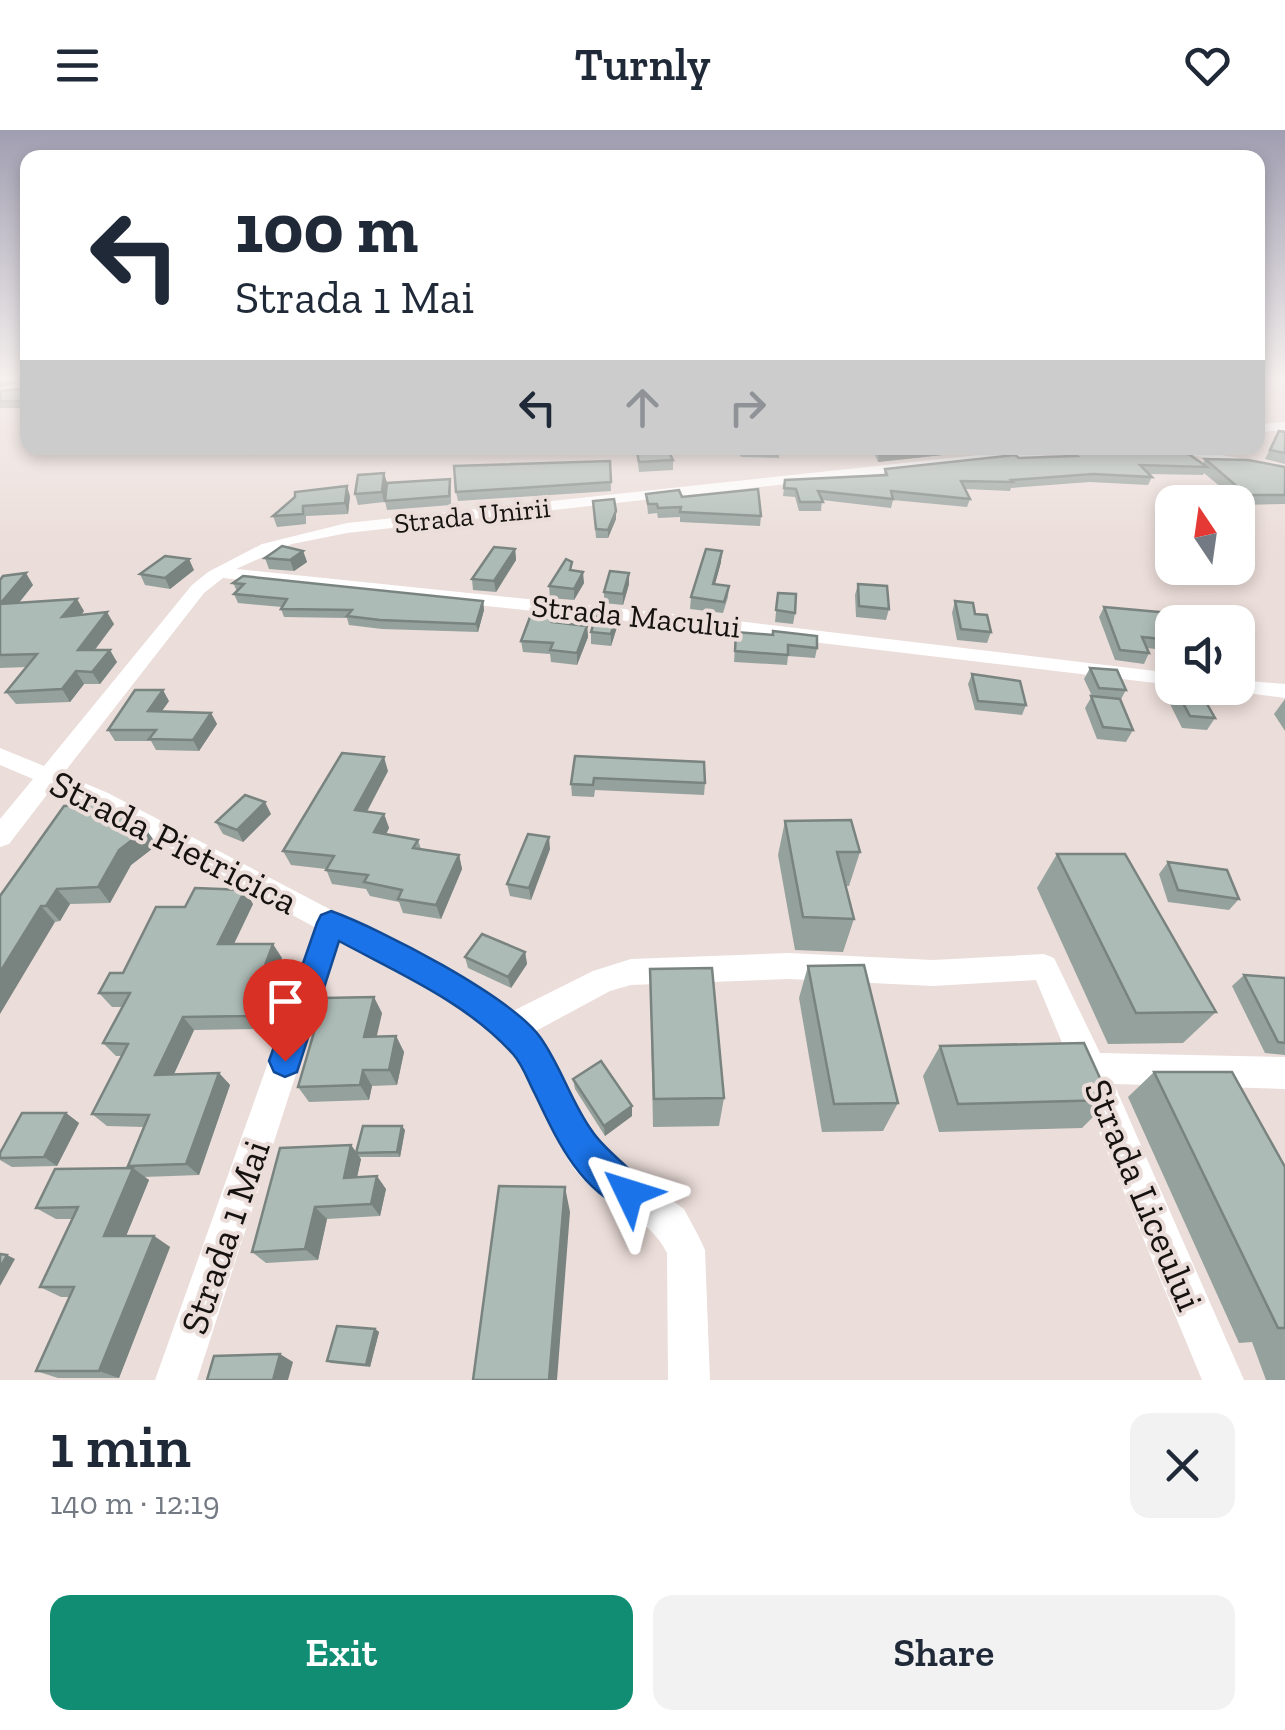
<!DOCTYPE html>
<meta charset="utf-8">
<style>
body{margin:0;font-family:"Zilla Slab",serif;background:#f2f2f3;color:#1f2937;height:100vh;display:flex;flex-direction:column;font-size:38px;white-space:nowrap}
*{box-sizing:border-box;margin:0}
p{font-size:32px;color:#747a83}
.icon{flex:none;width:55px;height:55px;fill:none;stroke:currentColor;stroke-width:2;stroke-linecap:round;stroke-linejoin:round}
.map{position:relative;height:1250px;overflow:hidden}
.sheet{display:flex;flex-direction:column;background:#fff;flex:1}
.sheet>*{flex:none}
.hud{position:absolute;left:20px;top:20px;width:1245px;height:305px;border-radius:20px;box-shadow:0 5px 15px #0003;background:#fff;color:#1f2937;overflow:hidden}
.needle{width:65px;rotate:347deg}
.tools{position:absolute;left:1155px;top:355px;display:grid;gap:20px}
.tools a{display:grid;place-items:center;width:100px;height:100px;border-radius:20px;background:#fff;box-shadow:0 5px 15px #0003;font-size:50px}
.pin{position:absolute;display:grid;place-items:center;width:85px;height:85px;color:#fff;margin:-102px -42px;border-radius:50% 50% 50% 0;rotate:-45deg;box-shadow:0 0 10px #0007}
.pin .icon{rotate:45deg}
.me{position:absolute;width:110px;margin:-55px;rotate:311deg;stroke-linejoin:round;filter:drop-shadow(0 0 8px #0008)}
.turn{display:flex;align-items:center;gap:35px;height:210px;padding:0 50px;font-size:45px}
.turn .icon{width:130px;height:130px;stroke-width:2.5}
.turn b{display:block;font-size:70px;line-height:85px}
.lanes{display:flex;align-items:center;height:95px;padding:0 50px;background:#0003;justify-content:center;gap:50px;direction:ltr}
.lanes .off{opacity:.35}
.round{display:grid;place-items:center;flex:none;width:105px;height:105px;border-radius:20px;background:#f2f2f3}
.headline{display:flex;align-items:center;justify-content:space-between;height:170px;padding:0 50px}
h1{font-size:60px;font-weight:600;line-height:75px}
.primary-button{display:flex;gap:20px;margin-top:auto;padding:20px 50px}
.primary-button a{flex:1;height:115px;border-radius:20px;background:#108d72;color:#fff;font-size:40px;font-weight:600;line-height:115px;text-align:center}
.primary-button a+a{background:#f2f2f3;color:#1f2937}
header{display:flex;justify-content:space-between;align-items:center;height:130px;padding:0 50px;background:#fff;font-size:45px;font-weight:600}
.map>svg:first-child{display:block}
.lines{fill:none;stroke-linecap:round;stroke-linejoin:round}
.street{fill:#fff;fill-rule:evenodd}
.wall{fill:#95a19d}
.shaded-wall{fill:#79837f}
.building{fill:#adbbb6;stroke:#79837f;stroke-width:2.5}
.route{fill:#1a73e8;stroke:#114b97;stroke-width:2.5}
.labels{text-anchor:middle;stroke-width:8;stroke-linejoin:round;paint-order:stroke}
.far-street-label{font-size:28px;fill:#161210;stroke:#ebddd9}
.street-label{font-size:32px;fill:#161210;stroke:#ebddd9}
.near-street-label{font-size:38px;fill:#161210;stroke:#ebddd9}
</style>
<header><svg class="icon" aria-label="menu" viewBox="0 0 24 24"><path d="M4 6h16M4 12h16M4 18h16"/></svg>Turnly<svg class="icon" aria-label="heart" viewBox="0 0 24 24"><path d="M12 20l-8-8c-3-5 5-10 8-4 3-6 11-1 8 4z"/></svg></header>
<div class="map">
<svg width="1285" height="1250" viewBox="0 0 1285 1250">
<rect width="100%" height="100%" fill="#ebddd9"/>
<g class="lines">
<g class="street">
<polygon points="1285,292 1285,300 1258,302 1258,294"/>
<path d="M1043,318H1082L1075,322L347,403L292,414L236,439L721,489L1172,543V555L721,501L223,448L204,463L63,644L108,663L463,849L511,882L593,841L631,829L789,823L933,830L1044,824L1054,828L1100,923L1285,927V959L1114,954L1244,1250H1202L1036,850L933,856L789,849L631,855L610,861L534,902L583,990L607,1024L684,1079L699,1107L705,1120L710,1250H668L667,1123C649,1087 609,1076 582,1048C550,1014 545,963 517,928C474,873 399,844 339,811L197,1250H155L316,798L92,675L52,658L9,714L0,717V689L33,649L0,635V618L44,636L192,455L208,442L262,414L347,393Z"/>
<polygon points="1160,318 1185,318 1285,337 1285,345"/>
<polygon points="1238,550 1285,554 1285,568 1231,561 1229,558 1238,558"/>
</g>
</g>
<g class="wall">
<polygon points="28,256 28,278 0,278 0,261 27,258"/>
<polygon points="1279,301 1285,302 1285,334 1265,329"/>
<polygon points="636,318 673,330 673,340 639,342"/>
<polygon points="736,318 779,318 779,328 741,327"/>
<polygon points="872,318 997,318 997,319 878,332"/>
<polygon points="1066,319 1203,334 1205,329 1285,337 1285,374 1242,375 1204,343 1203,345 1149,344 1152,347 1148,355 1090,352 1011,358 1010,361 965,359 970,369 967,377 893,370 891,378 822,370 821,381 799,381 795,367 783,366 785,350 884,345 885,339 1019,328 1063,326"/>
<polygon points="610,331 611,361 458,371 456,362"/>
<polygon points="384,343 387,353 384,372 358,375 355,364"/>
<polygon points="450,349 451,358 451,375 387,380 385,371"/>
<polygon points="646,364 682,367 761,386 760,396 680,392 680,387 658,388 657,383 648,384"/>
<polygon points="350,366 348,384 306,386 306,394 277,397 273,386 295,367"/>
<polygon points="593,371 616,389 608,408 596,408"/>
<polygon points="515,419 516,430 496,462 473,460 472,449"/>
<polygon points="303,421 307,432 294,441 269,439 265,428"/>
<polygon points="721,432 715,454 729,456 728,467 723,483 690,479 691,467"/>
<polygon points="194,440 170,459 145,455 140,444"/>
<polygon points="629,443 629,454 623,475 604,473 604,462"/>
<polygon points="0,450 33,455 19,473 84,481 81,485 114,494 95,520 117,532 100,554 84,554 70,572 16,574 6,562 27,537 0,538"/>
<polygon points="233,453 483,471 484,480 478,502 382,499 349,495 347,488 284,487 281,479 282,477 238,473 234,464 237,461"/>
<polygon points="584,453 574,470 550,468 549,456"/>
<polygon points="858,454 889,479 886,490 856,487 855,465"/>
<polygon points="778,463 795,483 793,494 775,492"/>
<polygon points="955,471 975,484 991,502 987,513 957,510 952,483"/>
<polygon points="558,476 559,488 557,493 587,496 588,507 577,535 551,532 550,524 523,522 521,511"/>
<polygon points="1104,477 1172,492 1172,521 1147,518 1149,523 1144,534 1115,530 1099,487"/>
<polygon points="618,494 611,516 591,514 591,502"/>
<polygon points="736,502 817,518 815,528 788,526 787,535 734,532"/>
<polygon points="1238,512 1249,534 1242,544 1238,544"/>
<polygon points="1090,538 1126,560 1120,571 1133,600 1126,612 1097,609 1085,578 1092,566 1084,549"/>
<polygon points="972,544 1026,575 1022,585 975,580 968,554"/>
<polygon points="1175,558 1215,588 1207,600 1182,598 1168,570"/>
<polygon points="1285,569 1285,601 1274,584"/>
<polygon points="169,571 162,581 211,583 217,594 199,621 156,620 151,611 115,611 108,600"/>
<polygon points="575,626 705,653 704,665 595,660 594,667 572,666 571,654"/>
<polygon points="388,641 367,682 384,684 389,698 386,704 418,710 421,719 459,725 462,739 441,789 403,783 399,772 370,766 366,759 332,754 326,739 291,735 283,721"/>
<polygon points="271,684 243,712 223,704 216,692"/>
<polygon points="785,691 860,722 849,756 846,756 854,789 843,822 795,820 778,725"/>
<polygon points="157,715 131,735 110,773 70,774 60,791 55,792 0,766"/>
<polygon points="550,719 531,770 510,766 507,754"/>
<polygon points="1057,724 1216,882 1183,913 1108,914 1037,758"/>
<polygon points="1168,732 1239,769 1229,780 1168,772 1159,744"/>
<polygon points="253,774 234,814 282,828 256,899 194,900 174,944 219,943 230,955 199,1045 144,1047 149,1050 126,1106 154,1106 170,1117 119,1248 58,1248 36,1241 70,1167 61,1167 40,1157 73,1089 56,1089 36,1078 130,1038 128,1036 144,997 107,996 92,984 122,926 116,926 103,913 122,877 112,877 99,863 123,843 185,777"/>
<polygon points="525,822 527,834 511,858 468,838 465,827"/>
<polygon points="808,836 898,973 883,1001 822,1002 799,868"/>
<polygon points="650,839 724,968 719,996 653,997"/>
<polygon points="1244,845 1285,848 1285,925 1265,923 1232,856"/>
<polygon points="382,883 376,907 396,906 404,922 397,955 372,956 369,970 309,972 298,957"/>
<polygon points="940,916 1110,970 1082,998 939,1002 923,946"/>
<polygon points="1154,942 1285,1037 1285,1250 1266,1250 1252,1212 1239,1213 1128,967"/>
<polygon points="573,949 632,976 632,986 605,1006 575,959"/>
<polygon points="66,983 79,993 57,1036 12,1037 0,1030 0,1023"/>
<polygon points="405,1000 400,1027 359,1027 361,1029 357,1047 386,1059 380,1086 327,1089 318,1130 266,1133 252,1122 351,1015 356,1022"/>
<polygon points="375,1199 379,1202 370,1237 331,1233 327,1231"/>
</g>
<g class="shaded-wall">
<polygon points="11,248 26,248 28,251 0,257 0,250"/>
<polygon points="938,318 997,318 997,319 878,332 879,324"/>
<polygon points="384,343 387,353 384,372 382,362"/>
<polygon points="347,356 350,366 348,384 345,373"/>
<polygon points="616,381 616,389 608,408 608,400"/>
<polygon points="515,419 516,430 496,462 494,451"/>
<polygon points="303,421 307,432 294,441 290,430"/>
<polygon points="722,421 721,432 712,465 713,454"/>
<polygon points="189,429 194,440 170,459 165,448"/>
<polygon points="583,442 584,453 574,470 574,459"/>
<polygon points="26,443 33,455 8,486 0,474"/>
<polygon points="629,443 629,454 623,475 623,464"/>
<polygon points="77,469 84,481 70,499 62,487"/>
<polygon points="483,471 484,480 478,502 476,494"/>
<polygon points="558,476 559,488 554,503 552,492"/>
<polygon points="107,482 114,494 85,532 78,520"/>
<polygon points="617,482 618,494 611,516 611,504"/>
<polygon points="587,496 588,507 577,535 577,523"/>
<polygon points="110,520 117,532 100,554 92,542"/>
<polygon points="76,541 84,554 70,572 62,559"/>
<polygon points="163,560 169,571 154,592 148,581"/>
<polygon points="211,583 217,594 199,621 193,610"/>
<polygon points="384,627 388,641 360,694 355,680"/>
<polygon points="265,672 271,684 243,712 237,700"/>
<polygon points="384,684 389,698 380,716 374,702"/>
<polygon points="146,699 157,715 131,735 110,773 98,757 119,720"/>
<polygon points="549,707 550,719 531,770 529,758"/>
<polygon points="459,725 462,739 441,789 436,775"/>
<polygon points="57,759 70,774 60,791 46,776"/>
<polygon points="245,760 253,774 227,828 218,814"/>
<polygon points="41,776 55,792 0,884 0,842"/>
<polygon points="273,814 282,828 256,899 246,886"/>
<polygon points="525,822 527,834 511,858 508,847"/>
<polygon points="374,867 382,883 373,923 364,907"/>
<polygon points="183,887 194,900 168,957 155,945"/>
<polygon points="396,906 404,922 397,955 389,940"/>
<polygon points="363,940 372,956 369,970 360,955"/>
<polygon points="219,943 230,955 199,1045 186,1034"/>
<polygon points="632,976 632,986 605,1006 604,996"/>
<polygon points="66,983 79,993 57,1036 44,1027"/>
<polygon points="402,996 405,1000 400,1027 397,1022"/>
<polygon points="351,1015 361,1029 354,1061 344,1048"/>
<polygon points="133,1038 149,1050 122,1116 104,1106"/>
<polygon points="377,1046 386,1059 380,1086 371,1074"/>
<polygon points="565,1057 570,1082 557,1250 549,1250"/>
<polygon points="315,1077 327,1089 318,1130 305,1119"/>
<polygon points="154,1106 170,1117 119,1248 99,1241"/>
<polygon points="7,1125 15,1129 0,1156 0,1138"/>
<polygon points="375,1199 379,1202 370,1237 366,1235"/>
<polygon points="280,1224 293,1232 288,1250 273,1250"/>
</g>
<g class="building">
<polygon points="28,256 28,271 0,271 0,261 27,258"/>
<polygon points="1279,301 1285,302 1285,323 1270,320"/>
<polygon points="636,318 667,318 673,330 639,332"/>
<polygon points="877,318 938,318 879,324"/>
<polygon points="1079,318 1180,318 1207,337 1140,335 1152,347 1093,344 1011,350 1013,352 961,351 970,369 891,361 893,369 818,361 823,372 800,372 796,359 784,358 785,350 887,345 885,339 1015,325 1019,328 1077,326 1066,319"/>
<polygon points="1205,329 1248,330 1285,337 1285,365 1247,365"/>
<polygon points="610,331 611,352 456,362 454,336"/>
<polygon points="384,343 382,362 355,364 358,345"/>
<polygon points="450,349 449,366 385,371 387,353"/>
<polygon points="347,356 345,373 303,376 303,384 273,386 295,367 295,362"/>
<polygon points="758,359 761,386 680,382 681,377 658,378 657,374 648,374 646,364 679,360 682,367"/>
<polygon points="614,369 616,381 608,400 596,399 593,371"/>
<polygon points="282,416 303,421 290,430 265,428"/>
<polygon points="494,417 515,419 494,451 472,449"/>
<polygon points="706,419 722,421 713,454 729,456 724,472 691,467"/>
<polygon points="165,426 189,429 165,448 140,444"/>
<polygon points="566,429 572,432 570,440 583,442 574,459 549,456"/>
<polygon points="610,441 629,443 623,464 604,462"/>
<polygon points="26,443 0,474 0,450 3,446"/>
<polygon points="243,446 483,471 476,494 380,490 347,486 352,480 281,479 287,469 234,464 244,454 233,453"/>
<polygon points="858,454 887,456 889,479 859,476"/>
<polygon points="778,463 796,464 795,483 776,480"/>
<polygon points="77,469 62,487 107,482 78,520 110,520 92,542 76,541 62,559 6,562 37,524 0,525 0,474"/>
<polygon points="955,471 973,473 975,484 987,485 991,502 961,499"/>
<polygon points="539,474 558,476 552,492 587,496 577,523 550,520 553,513 521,511 533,479"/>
<polygon points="1104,477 1225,488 1227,492 1172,492 1172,510 1142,507 1149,523 1120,520"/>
<polygon points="598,480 617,482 611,504 591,502"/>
<polygon points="773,501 817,506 817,518 788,515 788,525 735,521 736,502 773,505"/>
<polygon points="1238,512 1249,534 1238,533"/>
<polygon points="1090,538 1117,540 1126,560 1099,558"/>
<polygon points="972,544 1020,551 1026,575 978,571"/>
<polygon points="1175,558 1199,560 1215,588 1190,586"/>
<polygon points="135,560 163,560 148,581 211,583 193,610 149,609 156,600 108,600"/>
<polygon points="1091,566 1120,569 1133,600 1103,597"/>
<polygon points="342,623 384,627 355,680 384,684 374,702 418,710 413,718 459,725 436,775 398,769 402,760 364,752 368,745 326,740 334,726 283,721"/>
<polygon points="575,626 704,632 705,653 594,648 593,655 571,654"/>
<polygon points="245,665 265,672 237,700 216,692"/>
<polygon points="101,674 146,699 119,720 98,757 57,759 46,776 41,776 0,842 0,766 64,676"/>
<polygon points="851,690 860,722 837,722 854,789 803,787 785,691"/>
<polygon points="528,704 549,707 529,758 507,754"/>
<polygon points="1057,724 1125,724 1216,882 1136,883"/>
<polygon points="1168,732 1227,740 1239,769 1178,760"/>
<polygon points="195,758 245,760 218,814 273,814 246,886 183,887 155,945 219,943 186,1034 128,1036 149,985 92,984 128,914 103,913 130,863 99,863 110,843 123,843 156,777 185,777"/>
<polygon points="482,804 525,822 508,847 465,827"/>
<polygon points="864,835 898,973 834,974 808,836"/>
<polygon points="712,838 724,968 654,969 650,839"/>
<polygon points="1244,845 1285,848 1285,913 1278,912"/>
<polygon points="374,867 364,907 396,906 389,940 363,940 360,955 298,957 324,868"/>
<polygon points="1084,913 1110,970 958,974 940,916"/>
<polygon points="601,931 632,976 604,996 573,949"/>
<polygon points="1154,942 1232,942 1285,1037 1285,1198 1278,1198"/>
<polygon points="22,983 66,983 44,1027 0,1028 0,1023"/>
<polygon points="363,996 402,996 397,1022 356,1023"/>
<polygon points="351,1015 344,1048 377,1046 371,1074 315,1077 305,1119 252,1122 280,1018"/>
<polygon points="133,1038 104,1106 154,1106 99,1241 36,1241 74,1157 40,1157 78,1077 36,1078 55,1039"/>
<polygon points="499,1056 565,1057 549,1250 473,1250"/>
<polygon points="0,1124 7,1125 0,1138"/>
<polygon points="337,1196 375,1199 366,1235 327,1231"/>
<polygon points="280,1224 273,1250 207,1250 214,1226"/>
</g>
<linearGradient id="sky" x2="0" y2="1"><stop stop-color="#a09eb1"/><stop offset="0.59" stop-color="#f6f0ee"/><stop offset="1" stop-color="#f6f0ee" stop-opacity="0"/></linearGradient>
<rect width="1285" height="422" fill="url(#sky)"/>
<path class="route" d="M331,781C381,799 510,866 540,907C561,936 571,972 592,1001C607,1024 638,1041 647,1063L641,1076L629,1081C579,1060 557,1010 535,964C528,951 523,935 513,924C466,872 400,844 339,811L297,942L285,947L274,942L269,931L317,793L321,785Z"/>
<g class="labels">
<g class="far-street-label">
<text transform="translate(472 385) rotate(-6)" y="10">Strada Unirii</text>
</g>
<g class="street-label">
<text transform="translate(636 486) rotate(6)" y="11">Strada Macului</text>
</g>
<g class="near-street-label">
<text transform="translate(174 712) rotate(27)" y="13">Strada Pietricica</text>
<text transform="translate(1144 1065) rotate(67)" y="13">Strada Liceului</text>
<text transform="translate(225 1107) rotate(-71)" y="13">Strada 1 Mai</text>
</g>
</g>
</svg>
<div class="tools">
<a><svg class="needle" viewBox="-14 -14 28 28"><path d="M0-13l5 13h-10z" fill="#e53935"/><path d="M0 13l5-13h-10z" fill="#747a83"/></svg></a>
<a><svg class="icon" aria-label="sound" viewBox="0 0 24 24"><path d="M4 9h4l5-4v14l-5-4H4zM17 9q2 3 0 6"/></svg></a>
</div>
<div class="pin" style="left:285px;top:931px;background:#d93025"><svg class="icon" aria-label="arrive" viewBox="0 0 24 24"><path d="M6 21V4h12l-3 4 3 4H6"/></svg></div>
<svg class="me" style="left:629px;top:1063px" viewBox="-20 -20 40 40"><path d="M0-17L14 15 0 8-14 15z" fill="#1a73e8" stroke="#fff" stroke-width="4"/></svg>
<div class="hud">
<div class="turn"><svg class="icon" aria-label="left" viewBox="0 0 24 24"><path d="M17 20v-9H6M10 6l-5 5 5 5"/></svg><div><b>100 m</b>Strada 1 Mai</div></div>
<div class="lanes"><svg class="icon" aria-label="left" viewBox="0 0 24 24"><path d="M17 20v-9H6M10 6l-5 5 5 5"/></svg><svg class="icon off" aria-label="ahead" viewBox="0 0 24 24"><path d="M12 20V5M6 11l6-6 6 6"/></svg><svg class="icon off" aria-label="right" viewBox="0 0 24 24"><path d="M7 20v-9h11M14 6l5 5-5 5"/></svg></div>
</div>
</div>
<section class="sheet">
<div class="headline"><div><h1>1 min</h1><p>140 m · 12:19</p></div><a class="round"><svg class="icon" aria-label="close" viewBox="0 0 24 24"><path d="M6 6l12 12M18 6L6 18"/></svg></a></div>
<div class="primary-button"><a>Exit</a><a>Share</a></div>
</section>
